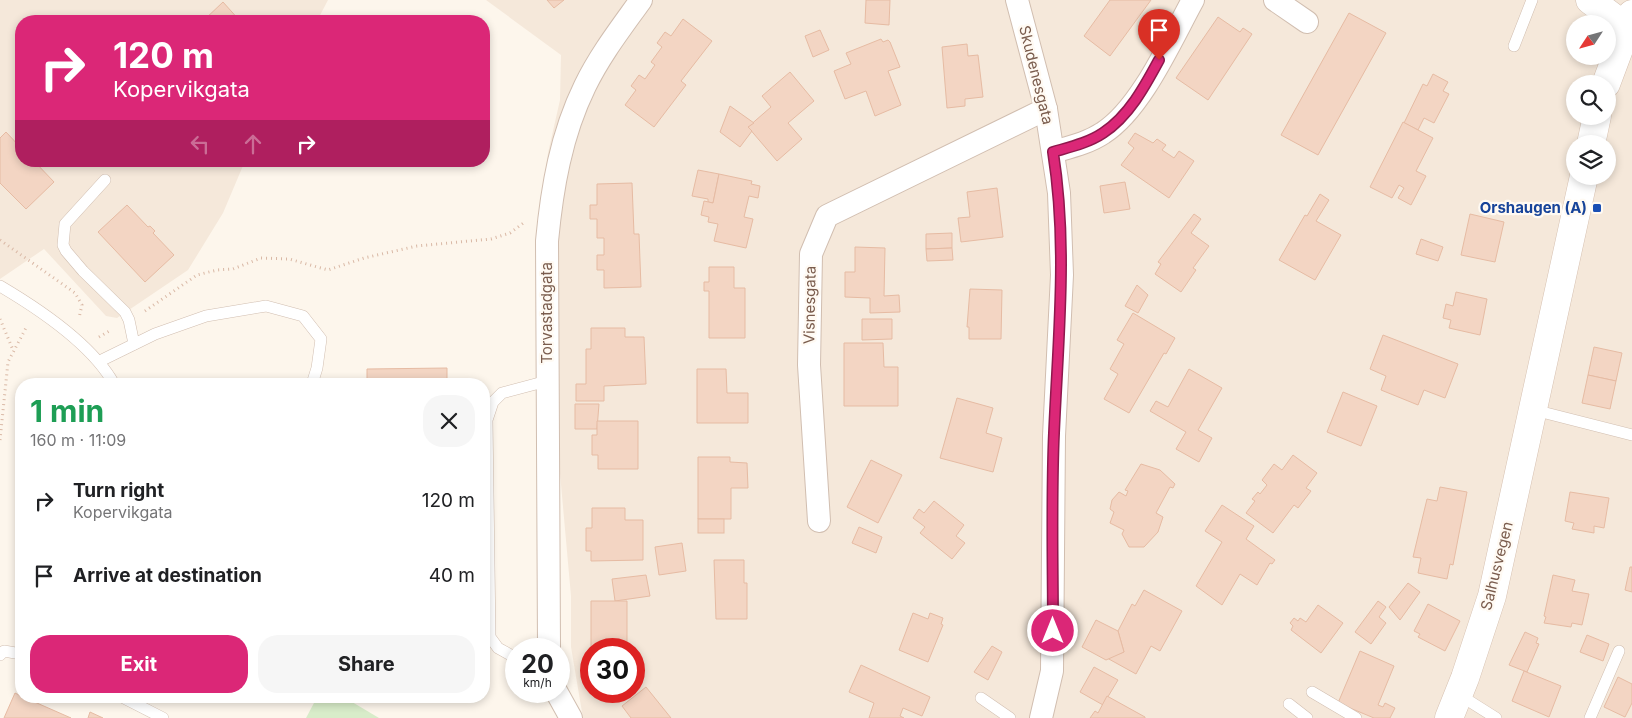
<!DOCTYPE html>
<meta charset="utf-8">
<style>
body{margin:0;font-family:Inter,sans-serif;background:#f6f6f6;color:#202124;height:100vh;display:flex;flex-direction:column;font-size:19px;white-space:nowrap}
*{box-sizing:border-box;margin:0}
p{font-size:16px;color:#757577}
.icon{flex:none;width:28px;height:28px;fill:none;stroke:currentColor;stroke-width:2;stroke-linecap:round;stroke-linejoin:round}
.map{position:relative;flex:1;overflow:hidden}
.details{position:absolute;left:15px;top:378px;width:475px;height:325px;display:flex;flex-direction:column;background:#fff;border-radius:20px;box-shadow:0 2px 8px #0003}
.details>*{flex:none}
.top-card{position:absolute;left:15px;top:15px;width:475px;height:152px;border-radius:20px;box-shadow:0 2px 8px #0003;background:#db2777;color:#fff;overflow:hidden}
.needle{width:32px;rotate:234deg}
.controls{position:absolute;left:1566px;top:15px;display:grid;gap:10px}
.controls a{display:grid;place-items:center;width:50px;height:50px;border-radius:50%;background:#fff;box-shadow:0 2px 8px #0003;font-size:25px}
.speed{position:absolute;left:505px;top:638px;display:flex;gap:10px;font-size:25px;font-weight:700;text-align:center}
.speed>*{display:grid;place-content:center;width:65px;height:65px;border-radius:50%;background:#fff;box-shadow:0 2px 8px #0003;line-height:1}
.speed small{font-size:12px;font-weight:400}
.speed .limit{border:8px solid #d22;background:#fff;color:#111}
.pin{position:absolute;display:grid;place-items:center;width:42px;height:42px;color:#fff;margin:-51px -21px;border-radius:50% 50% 50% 0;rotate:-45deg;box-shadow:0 0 5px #0007}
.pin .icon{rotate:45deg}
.me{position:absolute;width:55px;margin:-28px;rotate:0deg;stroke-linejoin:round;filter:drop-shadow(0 0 4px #0008)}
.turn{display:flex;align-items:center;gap:18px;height:105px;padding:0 15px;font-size:22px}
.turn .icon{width:65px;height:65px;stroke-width:2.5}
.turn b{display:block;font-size:35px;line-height:42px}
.lanes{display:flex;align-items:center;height:48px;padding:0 15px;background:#0003;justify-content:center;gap:25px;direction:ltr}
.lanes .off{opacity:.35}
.round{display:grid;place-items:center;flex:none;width:52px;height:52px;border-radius:20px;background:#f6f6f6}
.summary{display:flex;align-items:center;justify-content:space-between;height:85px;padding:0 15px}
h1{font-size:30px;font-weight:700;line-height:38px;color:#1e9e55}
.action{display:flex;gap:10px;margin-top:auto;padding:10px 15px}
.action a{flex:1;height:58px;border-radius:20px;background:#db2777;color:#fff;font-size:20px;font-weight:700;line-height:58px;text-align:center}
.action a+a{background:#f6f6f6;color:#202124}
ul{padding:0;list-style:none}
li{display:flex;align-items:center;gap:15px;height:75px;padding:0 15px}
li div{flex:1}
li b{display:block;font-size:19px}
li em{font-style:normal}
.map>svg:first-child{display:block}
.residential{fill:#f5e8da;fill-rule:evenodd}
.green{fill:#d8ecc9}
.building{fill:#f3d5c3;stroke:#e6bba3}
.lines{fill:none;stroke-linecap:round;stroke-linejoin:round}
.service-casing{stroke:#d1beb0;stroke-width:12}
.minor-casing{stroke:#d1beb0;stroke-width:24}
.tertiary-casing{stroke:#d1beb0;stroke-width:29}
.secondary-casing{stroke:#d6c0b0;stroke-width:29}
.path{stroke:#d9b8a5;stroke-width:3;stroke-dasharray:1 4;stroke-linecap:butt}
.service{stroke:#fff;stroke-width:11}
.minor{stroke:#fff;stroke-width:22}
.tertiary{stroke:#fff;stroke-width:28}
.secondary{stroke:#fff;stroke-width:28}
.route-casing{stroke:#8e194d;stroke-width:12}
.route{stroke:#db2777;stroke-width:9}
.transit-dot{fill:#1a4fb4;stroke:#fffaf3;stroke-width:2}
.labels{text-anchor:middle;stroke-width:4.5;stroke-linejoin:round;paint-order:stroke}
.street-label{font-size:15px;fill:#7a5c4d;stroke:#fffaf3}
.transit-label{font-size:15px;font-weight:bold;fill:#164399;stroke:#fffaf3;text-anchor:end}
</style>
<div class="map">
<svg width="1632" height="718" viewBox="0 0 1632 718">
<rect width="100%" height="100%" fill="#fdf6ec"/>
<g class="residential">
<polygon points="0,0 328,0 317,21 21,21 21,161 245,161 223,213 188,270 117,318 106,316 44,249 0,279"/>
<path d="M486,0H1632V718H583L571,647V596L538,228L548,153L560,100L561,55ZM1575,24H1608V56H1575ZM1575,84H1608V116H1575ZM1575,144H1608V176H1575ZM591,649H634V691H591Z"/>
</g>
<polygon class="green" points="331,696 342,696 379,718 306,718 314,703"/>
<g class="building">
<polygon points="547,0 564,0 554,8"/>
<polygon points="866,0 890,0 889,25 865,23"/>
<polygon points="1110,0 1151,0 1110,56 1084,36"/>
<polygon points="223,2 240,21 203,21"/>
<polygon points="1349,13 1386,33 1318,155 1281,135"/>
<polygon points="1218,17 1240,32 1243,28 1252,34 1208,100 1176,78"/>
<polygon points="683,19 712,41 681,81 686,85 654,127 625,105 636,90 631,86 639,75 645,79 655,65 651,62 662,47 657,43 665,32 671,36"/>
<polygon points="820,30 829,50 813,57 805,36"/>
<polygon points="881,39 883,42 888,40 890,42 900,67 888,71 901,105 875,116 866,91 845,99 834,71 851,64 846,53"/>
<polygon points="967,44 968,56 978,55 983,97 965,99 965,106 947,108 942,47"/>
<polygon points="790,72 814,101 788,123 802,139 777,161 748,127 771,107 762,96"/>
<polygon points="1433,74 1448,82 1443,91 1449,94 1434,123 1424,118 1418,130 1404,123 1423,84 1427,86"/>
<polygon points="730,106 754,123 748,127 752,131 740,147 720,132"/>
<polygon points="1403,122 1433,138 1416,171 1426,176 1411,205 1398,198 1404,188 1399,185 1392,198 1370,187"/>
<polygon points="6,132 21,148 21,161 34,161 54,182 26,209 0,183 0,138"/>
<polygon points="1135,133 1153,143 1157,139 1166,145 1162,150 1174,158 1179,151 1194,161 1169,198 1121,165 1134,148 1128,143"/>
<polygon points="698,170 719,174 713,203 708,202 708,199 692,196"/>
<polygon points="719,174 752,181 751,184 760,186 758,198 749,196 744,217 753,219 746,248 714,241 718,224 708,222 709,217 701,215 704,201 713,203"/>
<polygon points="1125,182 1130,209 1104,213 1100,186"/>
<polygon points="632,183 634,234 639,234 641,287 604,288 604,270 597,270 597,255 604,255 604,238 597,238 597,219 590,219 590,205 597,205 597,184"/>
<polygon points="997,188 1003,237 961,242 958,218 970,217 967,192"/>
<polygon points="1320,194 1329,200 1316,221 1341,235 1315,280 1279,260 1305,215 1307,216"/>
<polygon points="127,205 148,227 150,226 155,231 153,233 174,255 145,282 98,232"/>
<polygon points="1194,214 1201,219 1191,233 1209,246 1193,268 1196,270 1181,292 1155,274 1161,264 1158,262"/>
<polygon points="1470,214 1504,222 1495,262 1461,255"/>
<polygon points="952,233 952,248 926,249 926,234"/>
<polygon points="1421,239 1443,247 1438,261 1416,254"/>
<polygon points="855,247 885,248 884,296 899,295 900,312 870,313 870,298 845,297 845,272 855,272"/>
<polygon points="952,248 953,260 927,261 926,249"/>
<polygon points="709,267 734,267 734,288 745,288 745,338 709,338 709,291 704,291 704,282 709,282"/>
<polygon points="1137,285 1148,295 1138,313 1125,306"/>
<polygon points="970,289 1002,290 1001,339 969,339 969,327 967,327"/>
<polygon points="1456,292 1487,299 1480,335 1449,328 1451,320 1443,318 1446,304 1453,306"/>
<polygon points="1133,313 1175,338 1166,354 1164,353 1129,413 1104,399 1118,374 1110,369 1124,344 1117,340"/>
<polygon points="862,319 892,319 892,339 862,340"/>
<polygon points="591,328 625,328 625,337 644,337 646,384 604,386 604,401 576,401 576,384 586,384 586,349 591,349"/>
<polygon points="1383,335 1458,364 1445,398 1424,390 1418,405 1381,390 1386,376 1370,369"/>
<polygon points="844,343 883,343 884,367 898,367 898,406 844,406"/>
<polygon points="1594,347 1622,353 1616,381 1588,375"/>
<polygon points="447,368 447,384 367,384 367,369"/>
<polygon points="697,369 726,369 727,393 748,393 748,423 697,423"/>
<polygon points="1189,369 1222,388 1198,430 1212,438 1199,462 1176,449 1186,432 1150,411 1156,401 1168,407"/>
<polygon points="1588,375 1616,381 1610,409 1582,403"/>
<polygon points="1343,392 1377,406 1361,446 1327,432"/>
<polygon points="957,398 993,408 986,433 1002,438 993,472 940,458"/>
<polygon points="575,404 599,404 597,429 575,429"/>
<polygon points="597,421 638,421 638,469 598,469 598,455 592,455 592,435 597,435"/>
<polygon points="1293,455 1317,473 1306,488 1311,491 1298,508 1294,505 1273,533 1246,513 1255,501 1252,499 1258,492 1260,494 1267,485 1262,480 1274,464 1282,470"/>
<polygon points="698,457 730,457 730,462 747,463 748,488 731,488 731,519 698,519"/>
<polygon points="871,460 902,475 878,523 847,507"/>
<polygon points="1141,464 1160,470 1175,484 1173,488 1170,487 1156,513 1163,517 1158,532 1144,547 1129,547 1122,534 1124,530 1110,523 1114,512 1110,509 1112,500 1119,492 1126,496 1128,491 1125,490"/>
<polygon points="1440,487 1467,492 1453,565 1450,564 1447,579 1418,573 1421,558 1413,557 1427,499 1437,501"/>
<polygon points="1570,492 1609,498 1604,528 1594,526 1594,533 1572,529 1574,523 1565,521"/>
<polygon points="934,501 964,525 956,536 965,543 952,559 920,533 925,527 913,518 919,509 924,513"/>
<polygon points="1222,505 1254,526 1246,539 1275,560 1272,564 1270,563 1257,585 1240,574 1222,605 1196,586 1222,542 1205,531"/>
<polygon points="592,508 625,508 625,520 643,520 643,560 591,561 591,551 586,551 586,528 592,528"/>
<rect x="698" y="519" width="26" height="14"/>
<polygon points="859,527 882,537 876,553 852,543"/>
<polygon points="682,543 686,571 659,575 655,547"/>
<polygon points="714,560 744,560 744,583 747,583 747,619 716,619"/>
<polygon points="1630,567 1632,567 1632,592 1625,590"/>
<polygon points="646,575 650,596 615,601 612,579"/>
<polygon points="1553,575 1575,580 1572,591 1589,594 1582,625 1572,623 1571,627 1544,623 1546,617 1544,616"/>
<polygon points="1408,583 1420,592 1400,620 1389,607"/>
<polygon points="1144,590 1182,611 1160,651 1151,646 1136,674 1107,658 1124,652 1118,631 1132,604 1135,606"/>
<polygon points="591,601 627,601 627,649 591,649 591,676"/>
<polygon points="1378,601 1386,607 1379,617 1386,623 1371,644 1355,632"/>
<polygon points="1428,604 1460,621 1445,651 1418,637 1420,634 1414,631"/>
<polygon points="1318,605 1343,623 1321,653 1291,630 1293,626 1290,623 1294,618 1298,621 1300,618 1306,622"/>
<polygon points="913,613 928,619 930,613 943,618 941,624 943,625 928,662 899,650"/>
<polygon points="1096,620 1118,631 1124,652 1106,660 1082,647"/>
<polygon points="1525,632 1538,638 1536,643 1539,644 1527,672 1509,665"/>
<polygon points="1587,635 1609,644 1603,661 1580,652"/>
<polygon points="992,646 1002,652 988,680 974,672"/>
<polygon points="1360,651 1394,666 1378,705 1383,707 1385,703 1395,708 1390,718 1374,718 1338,703"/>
<polygon points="861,665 930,697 922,716 903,708 900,716 904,718 869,718 874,703 849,692"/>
<polygon points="1094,667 1118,680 1103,705 1080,692"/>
<polygon points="1524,671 1561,686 1549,717 1512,701"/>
<polygon points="1618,677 1632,684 1632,703 1625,717 1604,707"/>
<polygon points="646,687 671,718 631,718 622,706"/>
<polygon points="15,693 21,696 71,718 4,718"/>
<polygon points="1107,696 1145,717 1145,718 1090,718 1095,711 1098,713"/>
<polygon points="90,712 103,718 88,718"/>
</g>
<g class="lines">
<g class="service-casing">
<g id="service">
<polyline points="1514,46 1532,0"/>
<polyline points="105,180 65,224 63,245 66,251 83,271 125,312 129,320 134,344"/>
<path d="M0,286C39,309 92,344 114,384"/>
<polyline points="100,361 155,334 206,316 266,306 303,316 321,339 317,368 312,384"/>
<polyline points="1534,410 1632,435"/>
<polyline points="0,655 4,651 21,654"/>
<polyline points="516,658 498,648 490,637 487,420 493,402 502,393 547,381"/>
<polyline points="1312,692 1356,718"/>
<polyline points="1458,694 1496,718"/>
<polyline points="120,696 163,718"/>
<polyline points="981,698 1010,718"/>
<polyline points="1289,704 1307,718"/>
<polyline points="1590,718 1619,651"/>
</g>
</g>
<g class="minor-casing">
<g id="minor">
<polyline points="1017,0 1046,109 1059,193 1062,275 1054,436 1052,671 1041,718"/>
<polyline points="1275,0 1307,22"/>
<path d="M1053,152C1070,147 1088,143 1103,133C1141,109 1171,40 1193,0"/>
<polyline points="819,521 809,365 811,254 827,216 1046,109"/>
<path d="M549,649L547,241C552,188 561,135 585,86C600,55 621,28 641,0"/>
<polyline points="556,691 571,718"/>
</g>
</g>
<g class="tertiary-casing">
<polyline id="tertiary" points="1590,0 1626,27"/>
</g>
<g class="secondary-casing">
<g id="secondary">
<polyline points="1606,84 1632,14"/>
<polyline points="1591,144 1597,116"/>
<polyline points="1449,718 1465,678 1492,596 1584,176"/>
</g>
</g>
<g class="path">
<polyline points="0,240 75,293 82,305 79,318"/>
<polyline points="145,311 197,275 217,270 233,269 261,258 289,259 328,270 364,258 417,246 491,239 510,233 525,222"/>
<polyline points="0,319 13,350"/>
<polyline points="99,337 111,330"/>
<polyline points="0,440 8,362 27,326"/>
</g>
<use href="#service" class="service"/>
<use href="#minor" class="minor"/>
<use href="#tertiary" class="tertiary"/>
<use href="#secondary" class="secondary"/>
</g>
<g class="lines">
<g class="route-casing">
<path id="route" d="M1053,631C1053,566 1051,499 1054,433C1058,339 1068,246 1053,152C1070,147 1088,143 1103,133C1129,116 1145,86 1159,60"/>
</g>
<use href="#route" class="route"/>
</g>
<rect class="transit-dot" x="1592" y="203" width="10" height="10" rx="2.5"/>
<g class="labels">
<g class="street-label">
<text transform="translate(1036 75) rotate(76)" y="5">Skudenesgata</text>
<text transform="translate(810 305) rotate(-89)" y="5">Visnesgata</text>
<text transform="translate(547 313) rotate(-90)" y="5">Torvastadgata</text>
<text transform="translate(1497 566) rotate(-76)" y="5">Salhusvegen</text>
</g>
<g class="transit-label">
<text x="1587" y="213">Orshaugen (A)</text>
</g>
</g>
</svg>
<div class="controls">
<a><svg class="needle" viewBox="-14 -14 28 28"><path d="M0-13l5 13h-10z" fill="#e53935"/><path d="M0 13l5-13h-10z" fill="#757577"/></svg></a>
<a><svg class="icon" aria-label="search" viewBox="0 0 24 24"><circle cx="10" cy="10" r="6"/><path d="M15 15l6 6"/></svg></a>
<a><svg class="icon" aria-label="layers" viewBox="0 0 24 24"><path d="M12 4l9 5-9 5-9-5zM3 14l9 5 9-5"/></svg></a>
</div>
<div class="speed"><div>20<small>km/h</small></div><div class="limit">30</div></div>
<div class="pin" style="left:1159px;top:60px;background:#d93025"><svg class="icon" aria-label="arrive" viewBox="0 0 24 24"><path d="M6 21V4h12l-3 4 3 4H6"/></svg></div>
<svg class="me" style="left:1053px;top:631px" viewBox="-20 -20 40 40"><circle r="17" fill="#db2777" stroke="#fff" stroke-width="3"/><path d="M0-11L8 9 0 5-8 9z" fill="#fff"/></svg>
<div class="top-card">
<div class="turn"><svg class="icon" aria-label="right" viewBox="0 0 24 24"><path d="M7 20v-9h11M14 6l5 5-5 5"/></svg><div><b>120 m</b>Kopervikgata</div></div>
<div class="lanes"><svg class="icon off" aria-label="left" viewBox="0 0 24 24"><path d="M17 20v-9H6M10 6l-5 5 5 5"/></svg><svg class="icon off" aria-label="ahead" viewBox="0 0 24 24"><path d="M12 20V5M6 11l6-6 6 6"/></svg><svg class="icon" aria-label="right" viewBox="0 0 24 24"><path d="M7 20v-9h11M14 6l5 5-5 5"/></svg></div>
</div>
<section class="details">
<div class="summary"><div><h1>1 min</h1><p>160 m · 11:09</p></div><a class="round"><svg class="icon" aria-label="close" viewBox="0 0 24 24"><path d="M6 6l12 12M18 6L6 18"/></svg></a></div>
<ul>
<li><svg class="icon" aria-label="right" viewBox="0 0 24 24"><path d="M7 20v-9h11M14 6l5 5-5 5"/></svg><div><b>Turn right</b><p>Kopervikgata</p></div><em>120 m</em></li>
<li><svg class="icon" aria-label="arrive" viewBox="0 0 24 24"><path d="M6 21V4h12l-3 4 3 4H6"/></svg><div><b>Arrive at destination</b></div><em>40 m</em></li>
</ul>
<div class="action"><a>Exit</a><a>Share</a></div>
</section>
</div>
